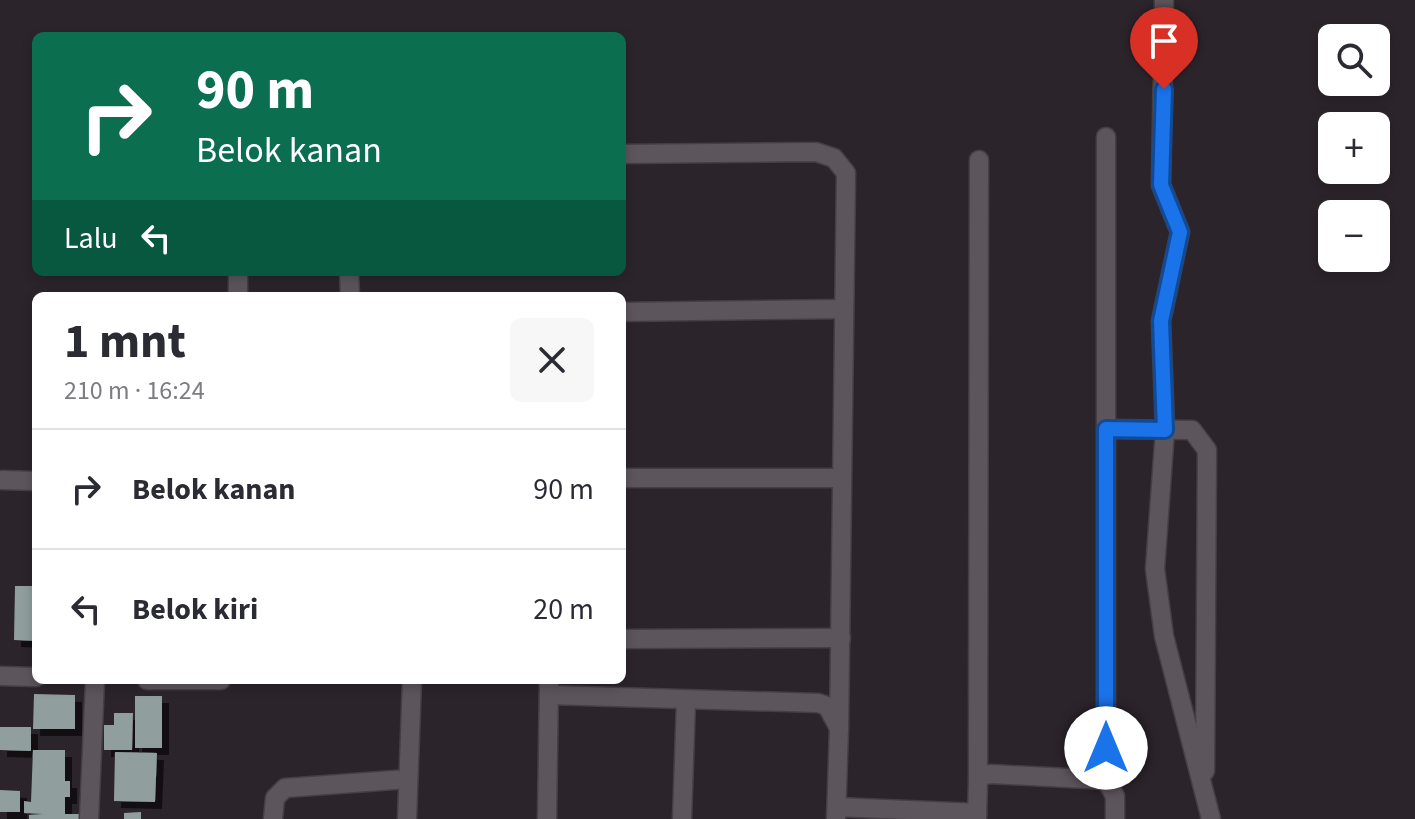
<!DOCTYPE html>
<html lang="id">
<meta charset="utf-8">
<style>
body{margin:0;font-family:"Source Sans 3",sans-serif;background:#f7f7f7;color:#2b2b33;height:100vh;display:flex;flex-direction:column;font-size:30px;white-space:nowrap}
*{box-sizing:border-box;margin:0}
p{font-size:26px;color:#7c7c81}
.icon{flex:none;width:44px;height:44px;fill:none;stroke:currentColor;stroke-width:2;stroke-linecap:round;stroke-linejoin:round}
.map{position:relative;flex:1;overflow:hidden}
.sheet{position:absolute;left:32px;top:292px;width:594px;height:392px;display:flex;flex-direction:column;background:#fff;border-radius:12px;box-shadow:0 4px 12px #0003}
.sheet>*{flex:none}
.top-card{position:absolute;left:32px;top:32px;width:594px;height:244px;border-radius:12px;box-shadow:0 4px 12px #0003;background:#0b6e4f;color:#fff;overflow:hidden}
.tools{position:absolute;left:1318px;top:24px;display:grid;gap:16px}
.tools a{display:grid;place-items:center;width:72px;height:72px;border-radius:12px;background:#fff;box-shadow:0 4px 12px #0003;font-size:40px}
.pin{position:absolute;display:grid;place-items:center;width:68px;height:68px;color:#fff;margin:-82px -34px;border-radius:50% 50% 50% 0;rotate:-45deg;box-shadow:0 0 8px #0007}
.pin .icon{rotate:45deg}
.me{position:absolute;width:88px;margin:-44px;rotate:0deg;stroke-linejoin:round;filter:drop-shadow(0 0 6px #0008)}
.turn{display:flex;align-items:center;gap:28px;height:168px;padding:0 32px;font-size:36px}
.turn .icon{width:104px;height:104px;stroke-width:2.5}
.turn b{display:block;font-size:56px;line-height:68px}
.then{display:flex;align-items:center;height:76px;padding:0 32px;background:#0003;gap:16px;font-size:30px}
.round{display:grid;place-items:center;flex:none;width:84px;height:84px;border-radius:12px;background:#f7f7f7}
.headline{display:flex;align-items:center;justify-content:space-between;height:136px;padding:0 32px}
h1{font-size:48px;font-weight:700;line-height:60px}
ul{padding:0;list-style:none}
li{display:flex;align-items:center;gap:24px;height:120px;padding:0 32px;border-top:2px solid #e1e1e2}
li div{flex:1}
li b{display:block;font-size:30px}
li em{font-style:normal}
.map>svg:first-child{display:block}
.building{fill:#909e9e;filter:url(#shadow)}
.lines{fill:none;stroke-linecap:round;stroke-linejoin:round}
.minor-casing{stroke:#453f44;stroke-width:21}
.minor{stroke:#5d555c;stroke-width:18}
.route-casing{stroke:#114b97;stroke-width:20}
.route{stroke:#1a73e8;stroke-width:14}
</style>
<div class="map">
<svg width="1415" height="819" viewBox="0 0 1415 819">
<defs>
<filter id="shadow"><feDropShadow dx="7" dy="7" stdDeviation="0" flood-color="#0009"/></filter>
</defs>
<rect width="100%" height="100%" fill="#2c242b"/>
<g class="building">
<polygon points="15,586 36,586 36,641 14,640"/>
<polygon points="34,694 75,695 75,729 33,729"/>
<rect x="135" y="696" width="27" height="52"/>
<polygon points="114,713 133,713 132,750 104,750 104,725 114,725"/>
<polygon points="0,727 31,727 31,751 0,750"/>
<polygon points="33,750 65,750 65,781 70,781 70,797 65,797 65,814 82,814 82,819 29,819 29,815 43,814 24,813 24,801 31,802"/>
<polygon points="115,752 157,753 155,802 114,801"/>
<polygon points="0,790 20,791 20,812 0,812"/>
<polygon points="141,812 141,819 124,819 124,813"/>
</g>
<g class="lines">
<g class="minor-casing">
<g id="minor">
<polyline points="1164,0 1161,185 1180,232 1161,321 1165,430 1155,569 1164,636 1211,819"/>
<polyline points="1106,137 1106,780"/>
<polyline points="622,154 816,152 834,158 846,173 839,728"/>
<polyline points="238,272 238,296"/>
<polyline points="349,272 350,296"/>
<polyline points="622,312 844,309"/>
<polyline points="1106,429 1192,430 1207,450 1205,771"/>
<polyline points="622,478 841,478"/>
<polyline points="2,480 36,481"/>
<polyline points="622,639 841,638"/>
<polyline points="0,676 36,677"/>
<polyline points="147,680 221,680"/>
<polyline points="549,695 818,703 827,706 839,728 836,819"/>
<polyline points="978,781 979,160"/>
<polyline points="837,807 977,813"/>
<polyline points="89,819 95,680"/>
<polyline points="273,819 275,798 285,788 408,779"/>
<polyline points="407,819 412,680"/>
<polyline points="547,819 549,680"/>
<polyline points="682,819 686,701"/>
<polyline points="977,819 978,781 983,775 991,774 1106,780 1115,796 1115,819"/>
</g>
</g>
<use href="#minor" class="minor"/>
</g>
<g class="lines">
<g class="route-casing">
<polyline id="route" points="1106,748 1106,429 1165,430 1161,321 1180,232 1161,185 1164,89"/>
</g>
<use href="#route" class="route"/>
</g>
</svg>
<div class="tools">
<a><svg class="icon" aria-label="search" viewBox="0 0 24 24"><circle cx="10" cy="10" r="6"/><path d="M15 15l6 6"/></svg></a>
<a>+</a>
<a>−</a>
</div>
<div class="pin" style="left:1164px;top:89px;background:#d93025"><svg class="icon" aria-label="arrive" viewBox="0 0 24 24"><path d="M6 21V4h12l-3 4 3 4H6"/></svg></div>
<svg class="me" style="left:1106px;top:748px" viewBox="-20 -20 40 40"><circle r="19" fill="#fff"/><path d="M0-13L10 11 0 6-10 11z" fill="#1a73e8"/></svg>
<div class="top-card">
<div class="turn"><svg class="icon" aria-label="right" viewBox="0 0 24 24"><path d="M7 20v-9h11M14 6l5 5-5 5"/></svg><div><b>90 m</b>Belok kanan</div></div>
<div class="then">Lalu<svg class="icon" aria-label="left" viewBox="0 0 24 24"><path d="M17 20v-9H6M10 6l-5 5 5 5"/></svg></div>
</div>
<section class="sheet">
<div class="headline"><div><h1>1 mnt</h1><p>210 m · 16:24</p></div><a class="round"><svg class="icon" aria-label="close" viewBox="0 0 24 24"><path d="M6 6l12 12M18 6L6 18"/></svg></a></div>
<ul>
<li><svg class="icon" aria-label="right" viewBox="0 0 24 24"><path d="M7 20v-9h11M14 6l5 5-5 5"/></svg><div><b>Belok kanan</b></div><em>90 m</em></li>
<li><svg class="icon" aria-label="left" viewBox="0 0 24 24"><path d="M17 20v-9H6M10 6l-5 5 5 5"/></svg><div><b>Belok kiri</b></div><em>20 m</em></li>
</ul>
</section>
</div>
